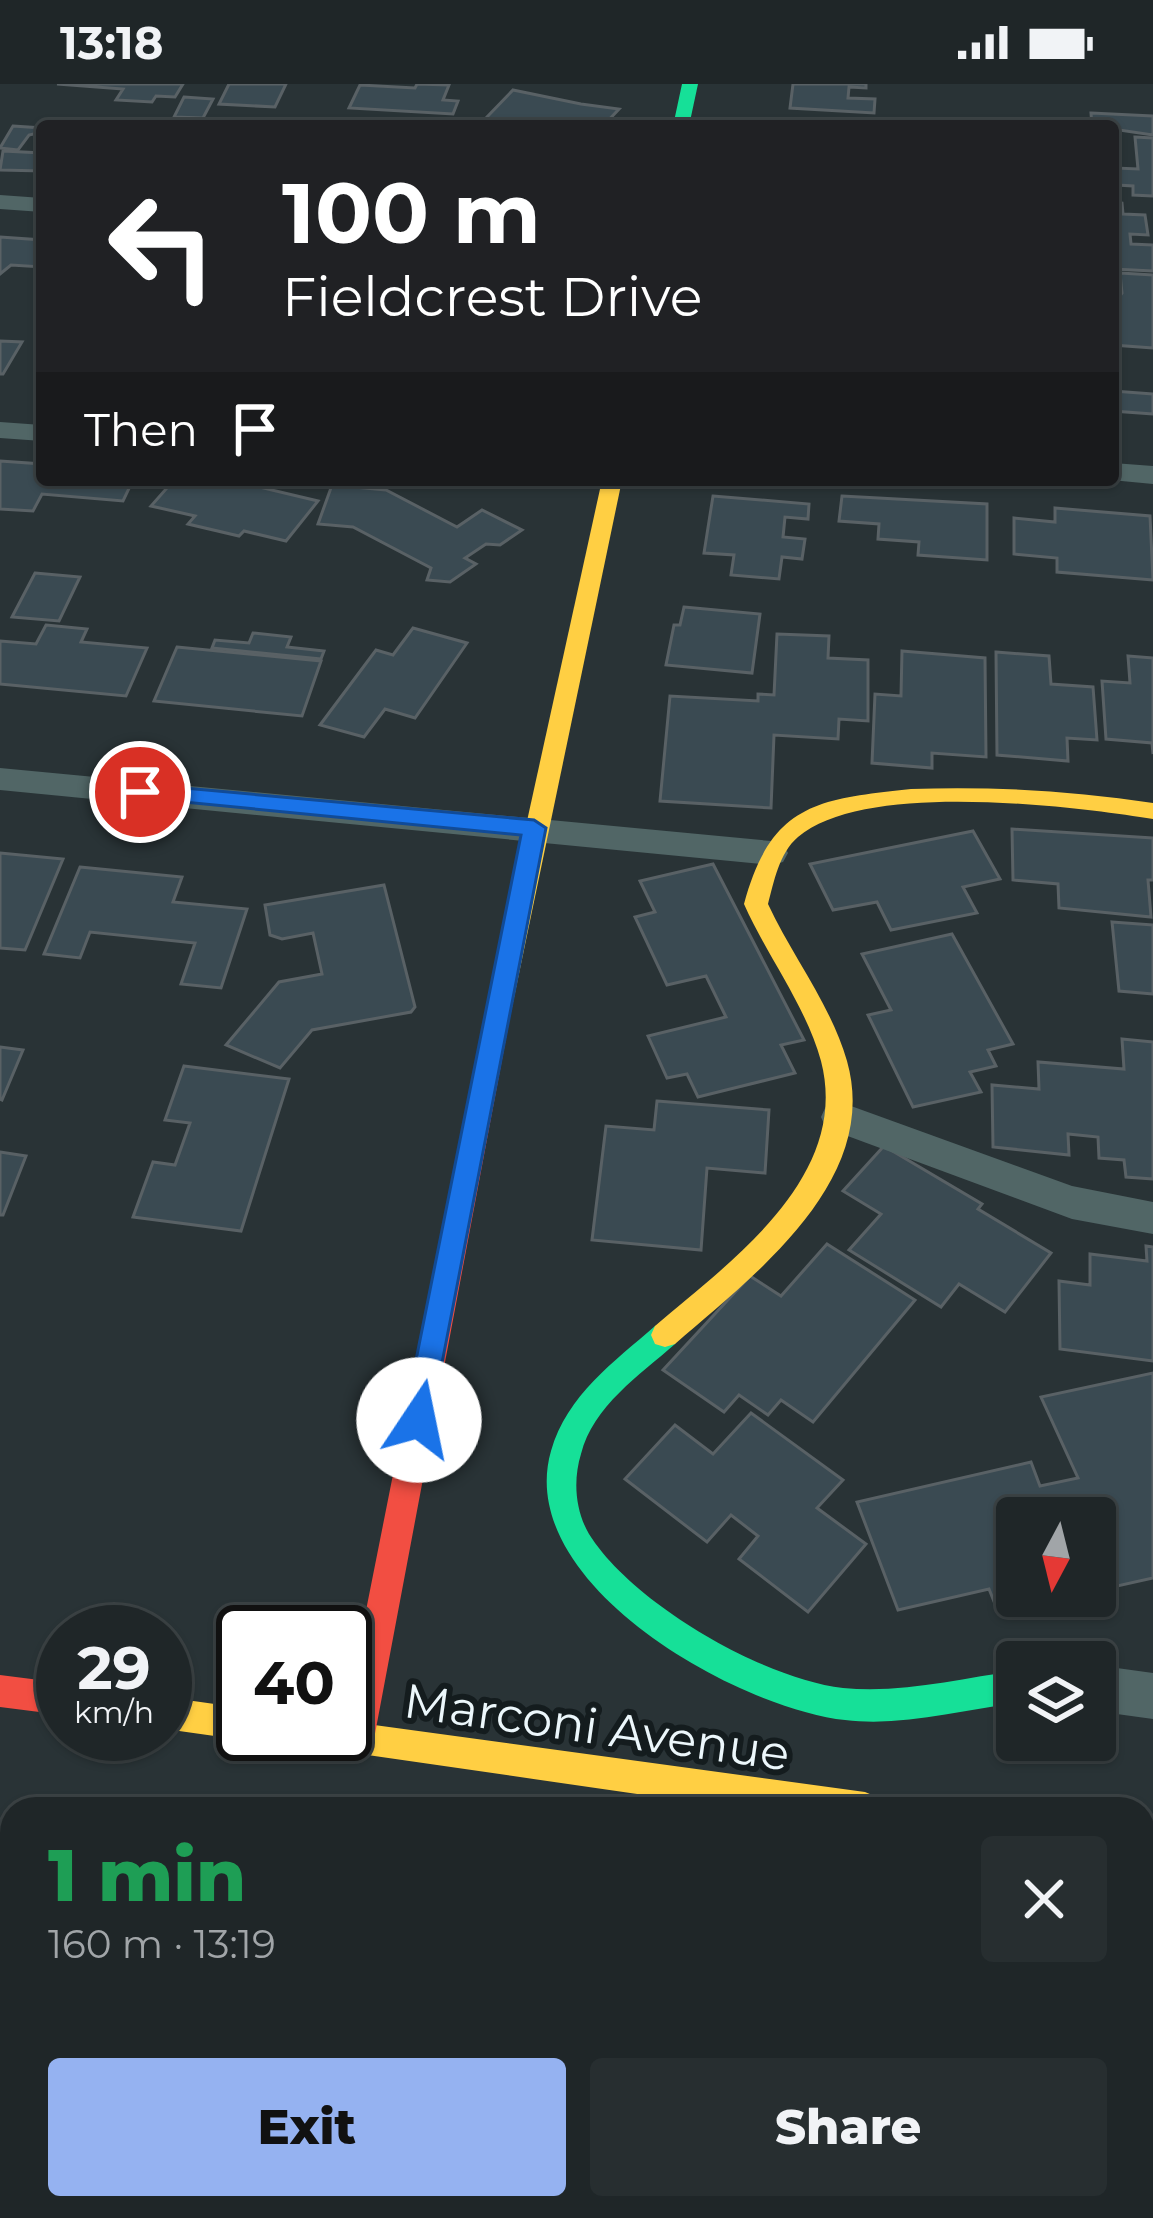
<!DOCTYPE html>
<meta charset="utf-8">
<style>
body{margin:0;font-family:Montserrat,sans-serif;background:#272e30;color:#f1f3f6;height:100vh;display:flex;flex-direction:column;font-size:45px;white-space:nowrap}
*{box-sizing:border-box;margin:0}
p{font-size:39px;color:#a1a5a8}
.icon{flex:none;width:66px;height:66px;fill:none;stroke:currentColor;stroke-width:2;stroke-linecap:round;stroke-linejoin:round}
.map{position:relative;flex:1;overflow:hidden}
.side{position:absolute;left:0px;top:1713px;width:1155px;height:423px;display:flex;flex-direction:column;background:#1f2628;border-radius:36px 36px 0 0;box-shadow:0 3px 9px #0004,0 0 0 3px #3c4345}
.side>*{flex:none}
.banner{position:absolute;left:36px;top:36px;width:1083px;height:366px;border-radius:12px;box-shadow:0 3px 9px #0004,0 0 0 3px #3c4345;background:#202124;color:#fff;overflow:hidden}
.needle{width:78px;rotate:187deg}
.controls{position:absolute;left:996px;top:1413px;display:grid;gap:24px}
.controls a{display:grid;place-items:center;width:120px;height:120px;border-radius:12px;background:#1f2628;box-shadow:0 3px 9px #0004,0 0 0 3px #3c4345;font-size:60px}
.speed{position:absolute;left:36px;top:1521px;display:flex;gap:24px;font-size:60px;font-weight:700;text-align:center}
.speed>*{display:grid;place-content:center;width:156px;height:156px;border-radius:50%;background:#1f2628;box-shadow:0 3px 9px #0004,0 0 0 3px #3c4345;line-height:1}
.speed small{font-size:30px;font-weight:400}
.speed .limit{border:6px solid #111;border-radius:18px;background:#fff;color:#111}
.pin{position:absolute;display:grid;place-items:center;width:102px;height:102px;color:#fff;margin:-51px;border:6px solid #fff;border-radius:50%;box-shadow:0 3px 12px #0007}
.me{position:absolute;width:132px;margin:-66px;rotate:11deg;stroke-linejoin:round;filter:drop-shadow(0 0 9px #0008)}
.turn{display:flex;align-items:center;gap:42px;height:252px;padding:0 48px;font-size:54px}
.turn .icon{width:156px;height:156px;stroke-width:2.5}
.turn b{display:block;font-size:84px;line-height:102px}
.then{display:flex;align-items:center;height:114px;padding:0 48px;background:#0003;gap:24px;font-size:45px}
.round{display:grid;place-items:center;flex:none;width:126px;height:126px;border-radius:12px;background:#272e30}
.head{display:flex;align-items:center;justify-content:space-between;height:204px;padding:0 48px}
h1{font-size:72px;font-weight:800;line-height:90px;color:#1e9e55}
.button{display:flex;gap:24px;margin-top:auto;padding:24px 48px}
.button a{flex:1;height:138px;border-radius:12px;background:#95b2f1;color:#111;font-size:48px;font-weight:800;line-height:138px;text-align:center}
.button a+a{background:#272e30;color:#f1f3f6}
.status{display:flex;justify-content:space-between;align-items:center;height:84px;padding:0 60px;background:#1f2628;direction:ltr}
.status svg{height:33px;fill:currentColor}
.map>svg:first-child{display:block}
.green{fill:#19505d}
.water{fill:#091a41}
.building{fill:#3a4a52;stroke:#596165;stroke-width:3}
.lines{fill:none;stroke-linecap:round;stroke-linejoin:round}
.street{fill:#516666;fill-rule:evenodd}
.fast{fill:#16e098;fill-rule:evenodd}
.slow{fill:#ffcf43;fill-rule:evenodd}
.jam{fill:#f24e42;fill-rule:evenodd}
.route{fill:#1a73e8;stroke:#114b97;stroke-width:3}
.labels{text-anchor:middle;stroke-width:12;stroke-linejoin:round;paint-order:stroke}
.near-street-label{font-size:48px;fill:#ecf7fb;stroke:#141c1e}
</style>
<div class="status"><b>13:18</b><svg viewBox="0 0 49 12"><path d="M0 12V9h3v3zM5 12V6h3v6zM10 12V3h3v9zM15 12V0h3v12zM26 1h20v11H26zM47 4h2v5h-2z"/></svg></div>
<div class="map">
<svg width="1153" height="2134" viewBox="0 0 1153 2134">
<rect width="100%" height="100%" fill="#293336"/>
<polygon class="green" points="0,1734 12,1736 12,2124 1143,2124 1143,1895 1153,1896 1153,2134 0,2134"/>
<polygon class="water" points="0,2059 12,2063 12,2124 160,2124 182,2134 0,2134"/>
<g class="building">
<polygon points="57,0 183,0 175,13 156,12 152,18 116,16 123,5"/>
<polygon points="229,0 286,0 275,23 219,20"/>
<polygon points="417,0 449,1 443,16 458,17 453,30 349,24 360,1 415,4"/>
<polygon points="793,0 866,0 866,4 849,3 848,14 875,15 874,29 790,24"/>
<polygon points="513,6 581,20 619,25 603,42 513,42 486,34"/>
<polygon points="184,13 213,15 203,34 174,33"/>
<polygon points="1091,29 1153,32 1153,51 1092,42"/>
<polygon points="13,42 42,44 42,48 29,51 18,66 0,64"/>
<polygon points="1135,53 1153,54 1153,112 1133,111 1133,102 1117,101 1116,84 1138,85"/>
<polygon points="3,67 42,69 42,87 0,86"/>
<polygon points="1113,118 1122,119 1123,130 1145,131 1148,151 1130,150 1131,160 1153,161 1153,187 1113,185"/>
<polygon points="0,153 42,156 42,183 11,181 0,190"/>
<polygon points="1120,189 1153,191 1153,264 1113,261 1113,222 1122,209"/>
<polygon points="0,257 22,258 3,290 0,290"/>
<polygon points="1113,307 1153,310 1153,330 1113,327"/>
<polygon points="0,377 42,380 42,396 133,396 123,417 42,410 33,427 0,425"/>
<polygon points="174,396 230,396 318,417 286,457 244,447 239,452 188,440 195,432 151,422"/>
<polygon points="332,401 386,406 457,443 482,426 522,446 500,461 486,460 465,474 476,480 450,498 427,496 431,484 353,443 318,440"/>
<polygon points="713,412 809,420 808,435 785,433 783,453 805,455 802,475 782,473 779,495 731,491 734,471 704,469"/>
<polygon points="842,412 987,420 987,476 918,471 919,458 878,455 879,440 839,437"/>
<polygon points="1055,424 1150,432 1153,496 1057,488 1057,474 1014,470 1014,434 1055,438"/>
<polygon points="35,489 80,493 59,537 12,533"/>
<polygon points="684,523 760,530 752,589 666,581 674,541 680,541"/>
<polygon points="46,541 87,545 81,558 147,564 126,612 0,600 0,557 36,560"/>
<polygon points="413,544 467,559 415,634 385,625 364,653 320,641 376,566 393,571"/>
<polygon points="253,549 291,553 287,563 324,567 321,575 212,564 215,556 249,559"/>
<polygon points="777,550 829,552 828,574 868,576 868,637 839,635 838,655 774,651 771,724 660,717 670,612 758,617 758,610 774,611"/>
<polygon points="177,563 321,577 302,632 154,617"/>
<polygon points="902,567 985,574 986,673 932,669 932,684 872,679 875,610 901,612"/>
<polygon points="996,568 1049,572 1051,600 1093,603 1097,656 1067,654 1068,677 997,671"/>
<polygon points="1128,572 1153,574 1153,670 1152,659 1106,655 1102,597 1130,599"/>
<polygon points="1012,745 1153,754 1153,796 1148,796 1151,833 1059,824 1058,800 1013,796"/>
<polygon points="973,747 1000,795 963,803 977,829 891,846 877,818 833,826 810,780"/>
<polygon points="0,769 63,775 25,866 0,864"/>
<polygon points="713,780 804,956 781,961 795,989 698,1013 687,990 667,994 648,952 726,933 706,892 667,901 635,833 655,828 640,797"/>
<polygon points="80,783 182,793 173,818 247,825 221,904 181,900 195,859 90,848 80,874 44,870"/>
<polygon points="384,801 415,923 411,928 312,946 280,984 226,961 279,898 322,890 313,849 282,855 270,851 265,821"/>
<polygon points="1112,838 1153,841 1153,910 1119,907"/>
<polygon points="952,850 1013,960 988,966 996,982 970,988 981,1008 913,1023 868,931 891,926 862,870"/>
<polygon points="1122,955 1153,958 1153,1095 1126,1093 1124,1076 1099,1074 1098,1053 1068,1050 1069,1071 993,1063 992,1001 1039,1005 1038,978 1124,985"/>
<polygon points="0,963 23,966 2,1016 0,1015"/>
<polygon points="184,982 289,995 241,1147 133,1133 153,1078 175,1081 190,1039 165,1036"/>
<polygon points="657,1017 769,1026 765,1089 707,1084 701,1166 592,1156 606,1042 654,1046"/>
<polygon points="884,1062 982,1120 978,1125 1051,1169 1005,1228 959,1200 941,1223 849,1166 881,1130 843,1107"/>
<polygon points="0,1068 26,1072 3,1131 0,1131"/>
<polygon points="827,1160 915,1216 813,1338 781,1316 768,1331 739,1311 724,1328 663,1286 750,1192 781,1212"/>
<polygon points="1146,1162 1153,1163 1153,1277 1060,1265 1059,1197 1090,1201 1090,1170 1147,1177"/>
<polygon points="1153,1289 1153,1494 1095,1507 1095,1434 1017,1434 1017,1512 1075,1512 999,1530 989,1505 898,1526 857,1418 1031,1378 1040,1402 1078,1394 1041,1313"/>
<polygon points="751,1329 843,1396 817,1424 866,1460 808,1528 739,1475 758,1452 731,1431 707,1458 625,1395 675,1341 713,1370"/>
</g>
<g class="lines">
<g class="street">
<polygon points="0,111 42,114 42,128 0,125"/>
<polygon points="0,338 42,341 42,357 0,354"/>
<polygon points="1113,379 1153,382 1153,400 1111,396"/>
<polygon points="0,684 771,757 783,760 788,769 783,778 771,781 0,706"/>
<polygon points="840,1018 1072,1102 1153,1118 1153,1150 1072,1135 826,1044 821,1033 826,1022"/>
<polygon points="1095,1581 1153,1589 1153,1635 1095,1627"/>
</g>
<g class="fast">
<polygon points="682,0 698,0 689,42 673,42"/>
<path d="M665,1239L675,1242L679,1251L675,1260C640,1291 593,1322 581,1370C573,1396 575,1426 589,1450C632,1519 763,1595 843,1604C902,1610 960,1594 1017,1587V1619C960,1626 902,1643 845,1636C736,1624 513,1499 551,1367C567,1311 614,1278 655,1242Z"/>
</g>
<g class="slow">
<polygon points="602,396 622,396 511,928 498,938 485,928"/>
<path d="M911,705C993,702 1072,707 1153,719V735C1069,722 865,696 798,753C779,769 774,798 768,820C792,872 831,921 847,977C881,1097 754,1191 675,1260L665,1263L655,1260L651,1251L655,1242C731,1177 851,1093 821,977C806,922 767,872 744,820C771,720 817,715 911,705Z"/>
<polygon points="165,1613 243,1624 243,1650 255,1650 243,1656 165,1645"/>
<polygon points="345,1637 865,1708 877,1713 882,1725 741,1725 305,1662 300,1650 345,1650"/>
</g>
<g class="jam">
<polygon points="498,918 511,928 374,1655 369,1667 357,1671 345,1667 340,1655 345,1650 345,1632 485,928"/>
<polygon points="0,1591 63,1599 63,1631 0,1623"/>
<polygon points="1143,1746 1153,1747 1153,1781 1143,1780"/>
</g>
</g>
<polygon class="route" points="140,700 534,736 546,744 429,1346 419,1350 408,1346 404,1336 521,751 132,713 132,702"/>
<g class="labels">
<g class="near-street-label">
<text transform="translate(597 1643) rotate(8)" y="17">Marconi Avenue</text>
</g>
</g>
</svg>
<div class="controls">
<a><svg class="needle" viewBox="-14 -14 28 28"><path d="M0-13l5 13h-10z" fill="#e53935"/><path d="M0 13l5-13h-10z" fill="#a1a5a8"/></svg></a>
<a><svg class="icon" aria-label="layers" viewBox="0 0 24 24"><path d="M12 4l9 5-9 5-9-5zM3 14l9 5 9-5"/></svg></a>
</div>
<div class="speed"><div>29<small>km/h</small></div><div class="limit">40</div></div>
<div class="pin" style="left:140px;top:708px;background:#d93025"><svg class="icon" aria-label="arrive" viewBox="0 0 24 24"><path d="M6 21V4h12l-3 4 3 4H6"/></svg></div>
<svg class="me" style="left:419px;top:1336px" viewBox="-20 -20 40 40"><circle r="19" fill="#fff"/><path d="M0-13L10 11 0 6-10 11z" fill="#1a73e8"/></svg>
<div class="banner">
<div class="turn"><svg class="icon" aria-label="left" viewBox="0 0 24 24"><path d="M17 20v-9H6M10 6l-5 5 5 5"/></svg><div><b>100 m</b>Fieldcrest Drive</div></div>
<div class="then">Then<svg class="icon" aria-label="arrive" viewBox="0 0 24 24"><path d="M6 21V4h12l-3 4 3 4H6"/></svg></div>
</div>
<section class="side">
<div class="head"><div><h1>1 min</h1><p>160 m · 13:19</p></div><a class="round"><svg class="icon" aria-label="close" viewBox="0 0 24 24"><path d="M6 6l12 12M18 6L6 18"/></svg></a></div>
<div class="button"><a>Exit</a><a>Share</a></div>
</section>
</div>
